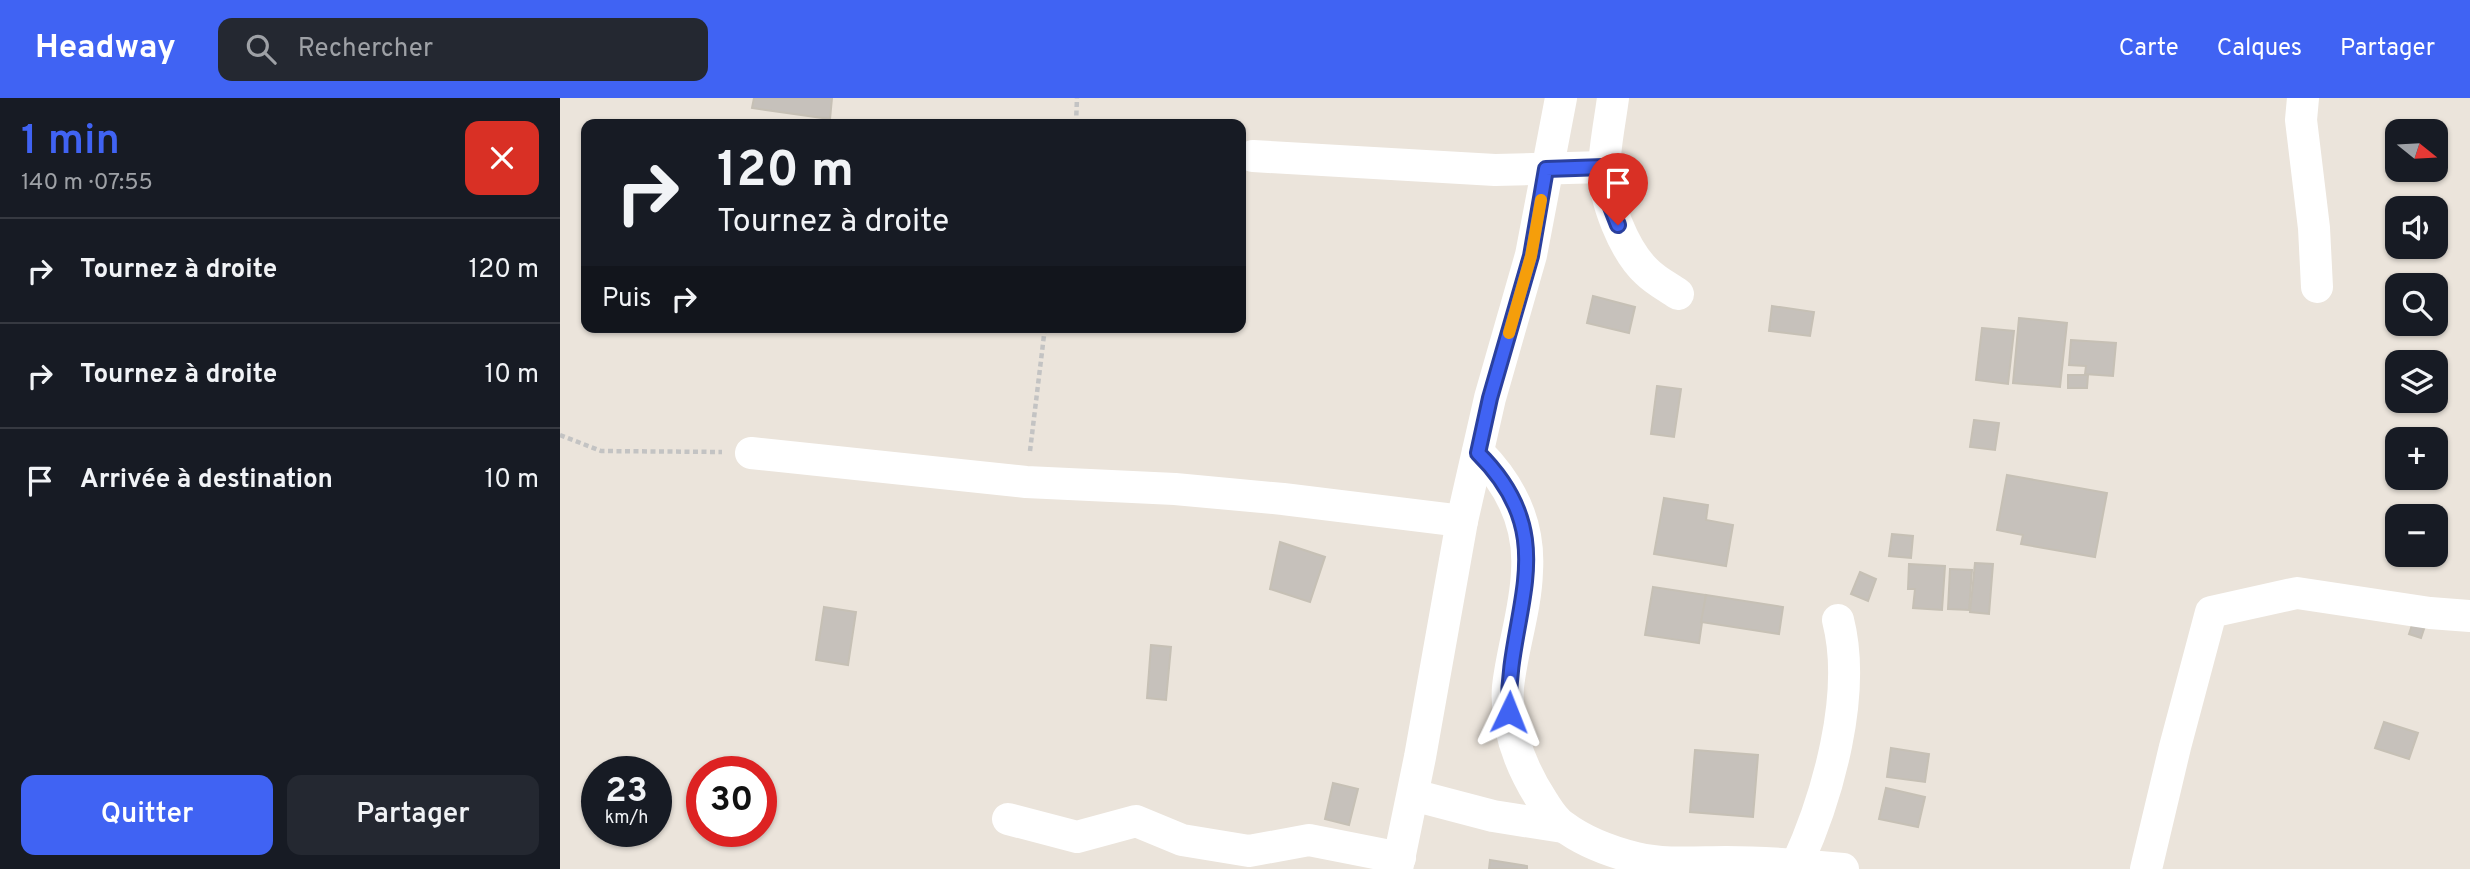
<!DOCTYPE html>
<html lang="fr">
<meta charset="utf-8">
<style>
body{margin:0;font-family:Overpass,sans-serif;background:#242831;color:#f1f3f6;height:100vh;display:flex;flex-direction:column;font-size:26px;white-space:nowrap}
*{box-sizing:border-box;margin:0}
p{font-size:23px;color:#9ea1a6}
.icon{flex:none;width:38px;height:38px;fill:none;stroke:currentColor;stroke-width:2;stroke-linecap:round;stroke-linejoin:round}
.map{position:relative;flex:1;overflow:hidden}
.sheet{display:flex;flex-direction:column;background:#171b24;width:560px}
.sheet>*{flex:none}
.banner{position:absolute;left:21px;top:21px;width:665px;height:214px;border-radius:14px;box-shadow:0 2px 5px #0004;background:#171b24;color:#f1f3f6;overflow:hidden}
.needle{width:46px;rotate:108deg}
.buttons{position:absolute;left:1825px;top:21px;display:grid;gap:14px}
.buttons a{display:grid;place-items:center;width:63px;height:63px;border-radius:14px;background:#171b24;box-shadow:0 2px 5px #0004;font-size:35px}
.speed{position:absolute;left:21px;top:658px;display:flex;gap:14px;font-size:35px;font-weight:700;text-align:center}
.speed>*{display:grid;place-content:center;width:91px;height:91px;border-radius:50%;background:#171b24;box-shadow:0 2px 5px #0004;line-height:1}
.speed small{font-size:18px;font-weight:400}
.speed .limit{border:10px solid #d22;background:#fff;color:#111}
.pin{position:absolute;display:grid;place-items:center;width:60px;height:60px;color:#fff;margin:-72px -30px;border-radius:50% 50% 50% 0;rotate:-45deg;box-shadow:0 0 7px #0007}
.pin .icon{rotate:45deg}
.me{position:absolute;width:77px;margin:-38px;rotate:2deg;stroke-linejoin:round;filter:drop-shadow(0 0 5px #0008)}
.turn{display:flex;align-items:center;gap:24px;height:147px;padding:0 21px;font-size:32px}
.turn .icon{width:91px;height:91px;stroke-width:2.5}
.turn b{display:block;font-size:49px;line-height:60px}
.then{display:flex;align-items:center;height:66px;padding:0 21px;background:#0003;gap:14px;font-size:26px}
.round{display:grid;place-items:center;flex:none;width:74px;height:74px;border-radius:14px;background:#242831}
.overview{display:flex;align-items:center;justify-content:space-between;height:119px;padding:0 21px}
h1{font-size:42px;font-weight:600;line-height:52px;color:#4063f3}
.action{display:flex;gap:14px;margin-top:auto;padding:14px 21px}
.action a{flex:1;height:80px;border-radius:14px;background:#4063f3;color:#fff;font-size:28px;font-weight:600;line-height:80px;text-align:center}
.action a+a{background:#242831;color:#f1f3f6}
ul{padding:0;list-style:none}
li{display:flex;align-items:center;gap:21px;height:105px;padding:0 21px;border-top:2px solid #363941}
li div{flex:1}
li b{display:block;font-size:26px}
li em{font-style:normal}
header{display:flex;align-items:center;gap:42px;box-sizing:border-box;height:98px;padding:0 35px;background:#4063f3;color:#fff}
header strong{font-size:33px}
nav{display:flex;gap:38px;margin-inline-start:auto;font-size:24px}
.search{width:490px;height:63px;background:#242831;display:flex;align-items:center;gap:18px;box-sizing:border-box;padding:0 24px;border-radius:14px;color:#9ea1a6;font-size:26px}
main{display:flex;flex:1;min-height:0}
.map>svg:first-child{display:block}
.building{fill:#c6c1bb;stroke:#c6c0b5;stroke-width:2}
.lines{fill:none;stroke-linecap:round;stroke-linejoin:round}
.path{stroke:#c3c3c3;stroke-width:4.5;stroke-dasharray:5 3.5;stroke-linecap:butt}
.street{stroke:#fff;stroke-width:32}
.route-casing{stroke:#2a409e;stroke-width:18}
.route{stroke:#4063f3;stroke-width:12}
.slow{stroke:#f59e0b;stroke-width:12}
</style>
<header>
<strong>Headway</strong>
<div class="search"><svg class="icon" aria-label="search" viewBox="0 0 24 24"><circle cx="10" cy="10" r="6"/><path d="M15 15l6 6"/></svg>Rechercher</div>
<nav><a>Carte</a><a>Calques</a><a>Partager</a></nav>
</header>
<main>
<section class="sheet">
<div class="overview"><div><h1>1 min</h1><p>140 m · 07:55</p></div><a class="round" style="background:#d93025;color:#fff"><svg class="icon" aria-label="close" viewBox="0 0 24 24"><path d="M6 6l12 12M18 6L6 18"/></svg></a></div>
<ul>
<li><svg class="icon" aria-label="right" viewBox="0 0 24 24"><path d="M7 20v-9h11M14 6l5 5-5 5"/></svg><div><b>Tournez à droite</b></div><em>120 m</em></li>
<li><svg class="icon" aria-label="right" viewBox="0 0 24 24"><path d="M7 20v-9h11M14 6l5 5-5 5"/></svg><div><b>Tournez à droite</b></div><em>10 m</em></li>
<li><svg class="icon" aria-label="arrive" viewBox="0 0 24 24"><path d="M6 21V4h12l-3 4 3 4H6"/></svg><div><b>Arrivée à destination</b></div><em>10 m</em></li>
</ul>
<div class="action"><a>Quitter</a><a>Partager</a></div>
</section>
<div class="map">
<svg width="1910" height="771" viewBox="0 0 1910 771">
<rect width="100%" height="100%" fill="#ebe4db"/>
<g class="building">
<polygon points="194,0 272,0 270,21 192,10"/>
<polygon points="1033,198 1075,209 1069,235 1027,225"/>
<polygon points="1212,208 1254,214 1250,238 1209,233"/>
<polygon points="1459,220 1507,225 1500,289 1453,285"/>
<polygon points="1422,230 1454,233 1448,286 1416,282"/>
<polygon points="1511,242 1556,245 1553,278 1525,276 1526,268 1509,267"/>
<polygon points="1508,277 1528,277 1527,290 1508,290"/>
<polygon points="1097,288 1121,291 1114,339 1091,336"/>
<polygon points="1414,322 1439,325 1435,352 1410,349"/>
<polygon points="1447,377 1547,395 1535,459 1461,446 1463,437 1437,432"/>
<polygon points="1104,400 1148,407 1146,422 1173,427 1166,468 1094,456"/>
<polygon points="1332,436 1353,438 1351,460 1329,458"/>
<polygon points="720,444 765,459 750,504 710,491"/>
<polygon points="1415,465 1433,466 1429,516 1410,514"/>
<polygon points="1349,466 1385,468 1382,512 1353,510 1355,491 1348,491"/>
<polygon points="1390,471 1412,472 1409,512 1388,511"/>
<polygon points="1300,474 1316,481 1308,503 1291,496"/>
<polygon points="1093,489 1146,497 1139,545 1085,537"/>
<polygon points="1146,497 1223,509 1219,536 1141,524"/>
<polygon points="264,509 296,514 288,567 256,562"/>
<polygon points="1855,518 1867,522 1861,540 1849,536"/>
<polygon points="591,547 611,549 606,602 587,600"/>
<polygon points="1824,624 1858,635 1849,661 1815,650"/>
<polygon points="1331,650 1369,656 1365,684 1327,679"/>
<polygon points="1135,652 1198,657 1193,719 1130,714"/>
<polygon points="773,685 798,691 789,727 765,721"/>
<polygon points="1326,690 1365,699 1358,729 1319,721"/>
<polygon points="930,762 967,768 967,771 929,771"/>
</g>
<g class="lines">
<g class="path">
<polyline points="516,26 517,0"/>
<polyline points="0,337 41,353 162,354"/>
<polyline points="470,353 485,229"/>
</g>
<g class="street">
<path d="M1053,0C1050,23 1045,47 1044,70C1044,102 1064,153 1087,174C1096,183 1108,189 1118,196"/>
<polyline points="1743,0 1741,22 1754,130 1757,189"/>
<polyline points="693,58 935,72 1044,69"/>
<path d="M918,354C951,387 970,426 967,473C966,511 952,551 948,589C945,631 961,670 983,704C989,713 994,722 1003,728C1023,743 1052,754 1076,760C1105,767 1137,764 1166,764C1205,764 1244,767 1283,771"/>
<polyline points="191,355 466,384 615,391 723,401 902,423"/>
<polyline points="853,697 933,718 1003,729"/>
<polyline points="448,721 517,739 576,723 622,742 689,753 749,742 840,760"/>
<path d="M1237,766C1268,698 1297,596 1278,522"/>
<polyline points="837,771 860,659 902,423 930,300 971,157 1001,0"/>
<polyline points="1586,771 1615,649 1651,514 1737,495 1870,515 1910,518"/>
</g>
</g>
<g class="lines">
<g class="route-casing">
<path id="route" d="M949,614C946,513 1006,442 918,355L930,300L971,158L986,71L1044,69L1049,104L1058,127"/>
</g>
<use href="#route" class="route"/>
<polyline class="slow" points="949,235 971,158 981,102"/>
</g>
</svg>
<div class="buttons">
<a><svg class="needle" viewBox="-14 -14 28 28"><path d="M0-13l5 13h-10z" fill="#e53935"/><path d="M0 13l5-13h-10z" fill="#9ea1a6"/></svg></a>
<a><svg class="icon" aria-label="sound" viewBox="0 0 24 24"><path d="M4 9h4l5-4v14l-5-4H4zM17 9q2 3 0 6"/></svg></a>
<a><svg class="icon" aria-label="search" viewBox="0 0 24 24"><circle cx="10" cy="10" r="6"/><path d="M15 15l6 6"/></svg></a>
<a><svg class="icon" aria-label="layers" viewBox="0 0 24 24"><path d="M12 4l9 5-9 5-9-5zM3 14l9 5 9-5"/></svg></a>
<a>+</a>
<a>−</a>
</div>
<div class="speed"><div>23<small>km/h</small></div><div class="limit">30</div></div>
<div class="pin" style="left:1058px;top:127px;background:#d93025"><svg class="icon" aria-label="arrive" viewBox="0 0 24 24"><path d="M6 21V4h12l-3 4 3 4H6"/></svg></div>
<svg class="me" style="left:949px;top:614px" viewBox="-20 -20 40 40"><path d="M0-17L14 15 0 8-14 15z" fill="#4063f3" stroke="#fff" stroke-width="4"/></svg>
<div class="banner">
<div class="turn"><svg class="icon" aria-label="right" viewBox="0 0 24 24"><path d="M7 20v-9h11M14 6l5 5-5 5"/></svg><div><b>120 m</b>Tournez à droite</div></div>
<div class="then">Puis<svg class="icon" aria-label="right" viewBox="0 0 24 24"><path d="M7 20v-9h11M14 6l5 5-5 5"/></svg></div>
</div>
</div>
</main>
